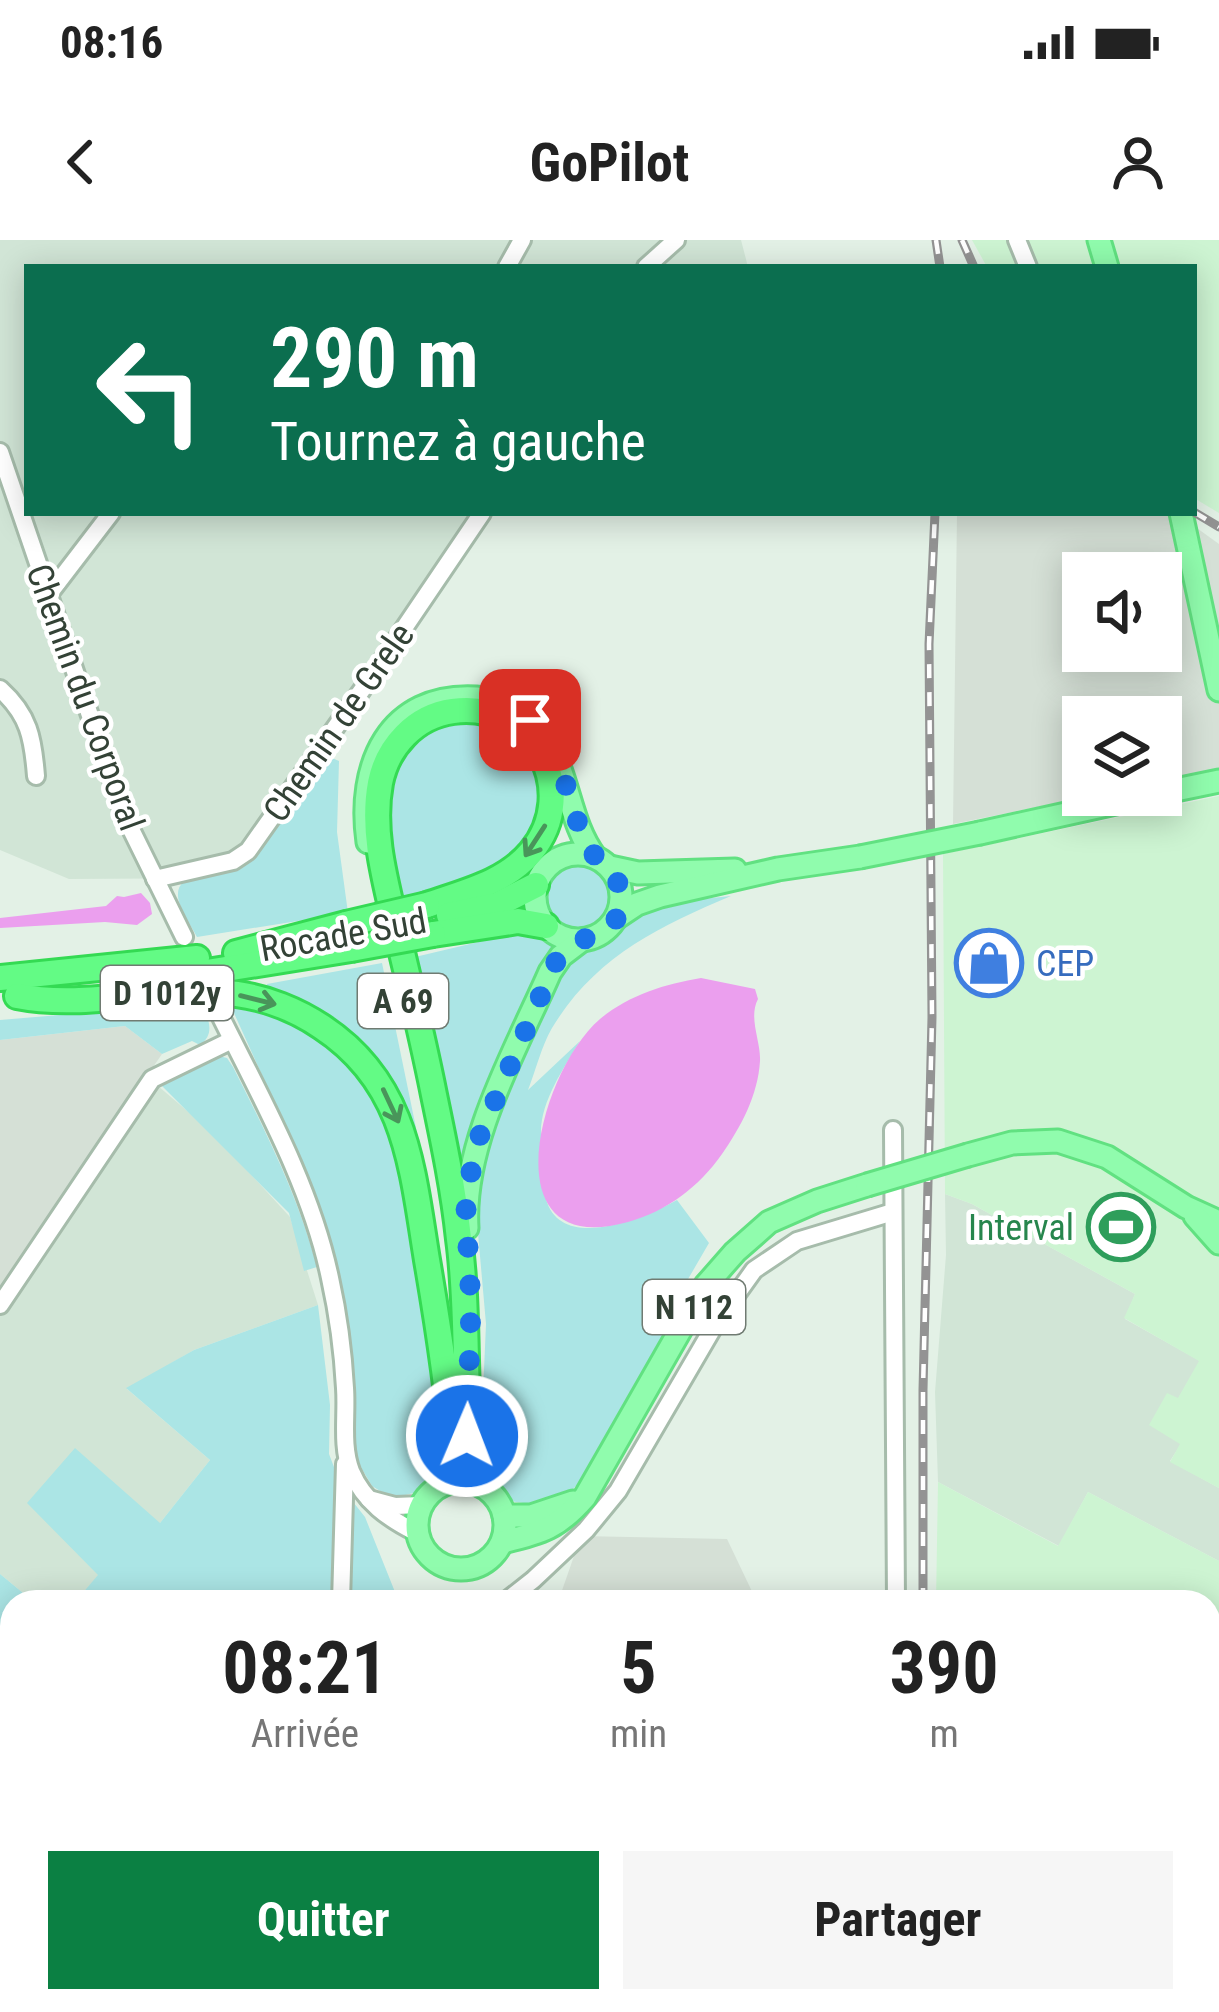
<!DOCTYPE html>
<html lang="fr">
<meta charset="utf-8">
<style>
body{margin:0;font-family:"Roboto Condensed",sans-serif;background:#f6f6f6;color:#222;height:100vh;display:flex;flex-direction:column;font-size:45px;white-space:nowrap}
*{box-sizing:border-box;margin:0}
p{font-size:39px;color:#767676}
.icon{flex:none;width:66px;height:66px;fill:none;stroke:currentColor;stroke-width:2;stroke-linecap:round;stroke-linejoin:round}
.map{position:relative;flex:1;overflow:hidden}
.sheet{position:absolute;left:0px;top:1350px;width:1221px;height:423px;display:flex;flex-direction:column;background:#fff;border-radius:36px 36px 0 0;box-shadow:0 6px 30px #0003}
.sheet>*{flex:none}
.guide{position:absolute;left:24px;top:24px;width:1173px;height:252px;border-radius:0px;box-shadow:0 6px 30px #0003;background:#0b6e4f;color:#fff;overflow:hidden}
.controls{position:absolute;left:1062px;top:312px;display:grid;gap:24px}
.controls a{display:grid;place-items:center;width:120px;height:120px;border-radius:0px;background:#fff;box-shadow:0 6px 30px #0003;font-size:60px}
.pin{position:absolute;display:grid;place-items:center;width:102px;height:102px;color:#fff;margin:-51px;border-radius:24px;box-shadow:0 6px 18px #0006}
.me{position:absolute;width:132px;margin:-66px;rotate:1deg;stroke-linejoin:round;filter:drop-shadow(0 0 9px #0008)}
.turn{display:flex;align-items:center;gap:42px;height:252px;padding:0 48px;font-size:54px}
.turn .icon{width:156px;height:156px;stroke-width:2.5}
.turn b{display:block;font-size:84px;line-height:102px}
.eta{display:flex;justify-content:space-evenly;align-items:center;height:204px;text-align:center}
.eta b{font-size:72px;font-weight:700;line-height:84px}
.button{display:flex;gap:24px;margin-top:auto;padding:24px 48px}
.button a{flex:1;height:138px;border-radius:0px;background:#0b8043;color:#fff;font-size:48px;font-weight:700;line-height:138px;text-align:center}
.button a+a{background:#f6f6f6;color:#222}
.status{display:flex;justify-content:space-between;align-items:center;height:84px;padding:0 60px;background:#fff;direction:ltr}
.status svg{height:33px;fill:currentColor}
header{display:flex;justify-content:space-between;align-items:center;height:156px;padding:0 48px;background:#fff;font-size:54px;font-weight:700}
.map>svg:first-child{display:block}
.residential{fill:#d1e5d6}
.commercial{fill:#cdf4d2}
.industrial{fill:#d5e0d6;fill-rule:evenodd}
.green{fill:#abe5e5}
.water{fill:#eb9fee}
.lines{fill:none;stroke-linecap:round;stroke-linejoin:round}
.minor-casing{stroke:#a6bcab;stroke-width:22}
.major-casing{stroke:#61e181;stroke-width:27}
.highway-casing{stroke:#34da53;stroke-width:30}
.minor{stroke:#fff;stroke-width:16}
.major{stroke:#90fcad;stroke-width:21}
.highway{stroke:#63fb85;stroke-width:24}
.rail-casing{stroke:#939393;stroke-width:9}
.rail{stroke:#fff;stroke-width:4.5;stroke-dasharray:14;stroke-linecap:butt}
.major-bridge-casing{stroke:#61e181;stroke-width:27;stroke-linecap:butt}
.highway-bridge-casing{stroke:#34da53;stroke-width:30;stroke-linecap:butt}
.major-bridge{stroke:#90fcad;stroke-width:21}
.highway-bridge{stroke:#63fb85;stroke-width:24}
.oneway{stroke:#49955a}
.route{stroke:#1a73e8;stroke-width:21;stroke-dasharray:0 37.8}
.labels{text-anchor:middle;stroke-width:9;stroke-linejoin:round;paint-order:stroke}
.shield{fill:#fff;stroke:#707b72;stroke-width:3}
.shield-label{font-size:33px;font-weight:bold;fill:#334236}
.street-label{font-size:36px;fill:#334236;stroke:#fff}
.shop-label{font-size:36px;fill:#366cbe;stroke:#fff;text-anchor:start}
.leisure-label{font-size:36px;fill:#27864d;stroke:#fff;text-anchor:end}
</style>
<div class="status"><b>08:16</b><svg viewBox="0 0 49 12"><path d="M0 12V9h3v3zM5 12V6h3v6zM10 12V3h3v9zM15 12V0h3v12zM26 1h20v11H26zM47 4h2v5h-2z"/></svg></div>
<header><svg class="icon" aria-label="back" viewBox="0 0 24 24"><path d="M15 5l-7 7 7 7"/></svg>GoPilot<svg class="icon" aria-label="person" viewBox="0 0 24 24"><circle cx="12" cy="8" r="4"/><path d="M4 21q1-7 8-7t8 7"/></svg></header>
<div class="map">
<svg width="1219" height="1772" viewBox="0 0 1219 1772">
<rect width="100%" height="100%" fill="#e3f1e6"/>
<g class="residential">
<polygon points="0,0 741,0 748,27 27,27 27,273 494,273 242,638 69,639 0,610"/>
<polygon points="158,846 212,892 290,977 318,1065 194,1110 127,1149 210,1220 160,1283 28,1262 99,1335 75,1362 34,1362 0,1334 0,1075"/>
<polygon points="945,954 972,964 1135,1054 1125,1079 1200,1121 1178,1159 1181,1204 1170,1221 1219,1248 1219,1321 1088,1252 1059,1306 938,1242 935,1152 946,1015"/>
</g>
<g class="commercial">
<polygon points="972,0 1219,0 1219,273 1194,258 1194,27 987,27"/>
<polygon points="1219,556 1219,1248 1170,1222 1180,1204 1149,1185 1167,1153 1178,1158 1199,1121 1124,1078 1135,1054 972,964 945,954 943,614"/>
<polygon points="938,1242 1058,1306 1088,1252 1219,1321 1219,1772 933,1772 933,1761 1209,1761 1209,1362 936,1362"/>
</g>
<g class="industrial">
<path d="M957,273H1176L1219,304V529L1161,541V477H1083V555H1097L953,584ZM1083,333H1161V411H1083Z"/>
<polygon points="125,786 162,814 0,1048 0,800"/>
<polygon points="581,1296 727,1299 757,1362 558,1362"/>
<polygon points="547,1761 913,1761 913,1772 550,1772"/>
</g>
<g class="green">
<path d="M454,482H479L521,503L533,515L543,558L528,602L497,629L403,663C393,608 368,530 427,493C435,488 446,486 454,482Z"/>
<path d="M323,514L339,521L337,592L348,673L197,697C191,686 183,674 179,662C171,632 210,635 229,629C235,628 241,625 247,622Z"/>
<circle cx="578" cy="657" r="34"/>
<path d="M731,656C658,687 595,717 552,788C541,807 536,830 528,850L580,801C564,828 540,862 541,894C541,907 543,919 544,931C545,940 544,951 546,959C561,1014 646,977 677,960L709,1003L673,1065L675,1086L592,1229L573,1249L554,1260L536,1265L510,1261L480,1222L486,1084L477,982L478,931L489,893L557,731L584,709L609,703L634,676L662,663Z"/>
<polygon points="521,692 542,696 556,706 555,710 466,917 459,916 415,717"/>
<polygon points="382,723 434,975 445,1084 400,865 268,751 267,744"/>
<polygon points="229,762 298,779 362,838 386,876 398,923 438,1161 442,1220 438,1235 418,1252 401,1256 385,1254 372,1246 356,1219 354,1129 340,1039 312,946"/>
<path d="M202,763C208,779 216,793 200,805L192,801L162,814L125,786L0,800V780Z"/>
<path d="M219,816L227,818L233,827C266,892 298,956 317,1027L304,1031L289,973L158,842Z"/>
<polygon points="318,1065 330,1165 329,1214 342,1248 365,1277 399,1362 75,1362 98,1335 27,1263 75,1208 160,1283 210,1220 126,1148 194,1110"/>
<polygon points="0,1334 34,1362 12,1362 12,1761 214,1761 210,1772 0,1772"/>
</g>
<g class="water">
<polygon points="141,653 150,663 152,674 137,685 105,682 0,688 0,678 106,666 117,656 124,657"/>
<path d="M701,738L755,749L758,759C748,778 761,801 760,821C758,855 741,887 722,914C699,947 667,971 628,982C488,1021 539,831 600,779C629,755 665,744 701,738Z"/>
</g>
<g class="lines">
<g class="minor-casing">
<g id="minor">
<polyline points="1017,0 1028,27"/>
<polyline points="507,27 522,0"/>
<polyline points="646,27 676,0"/>
<polyline points="0,212 124,575 184,697"/>
<polyline points="49,354 111,273"/>
<path d="M0,449C29,475 33,498 36,536"/>
<polyline points="155,639 233,621 248,611 369,440 482,273"/>
<path d="M215,765C258,853 310,942 330,1038C338,1074 343,1111 345,1148C347,1175 341,1205 351,1231C364,1262 389,1279 417,1293"/>
<polyline points="893,890 896,1362"/>
<polyline points="0,1065 152,839 232,800"/>
<polyline points="369,1259 395,1266 421,1265"/>
<polyline points="341,1362 345,1224"/>
<polyline points="505,1362 533,1340 586,1290 618,1251 716,1083 754,1030 797,1001 893,972"/>
<polyline points="898,1761 898,1772"/>
<polyline points="239,1772 245,1761"/>
</g>
</g>
<g class="major-casing">
<g id="major">
<polyline points="1099,0 1107,27"/>
<polyline points="1181,273 1219,450"/>
<polyline points="1161,553 1219,541"/>
<polyline points="980,593 1152,555"/>
<path d="M368,602C357,526 388,453 476,458C498,460 518,469 534,484C570,522 565,577 595,617"/>
<circle cx="578" cy="657" r="43"/>
<polyline points="610,627 638,633 735,630"/>
<polyline points="616,678 637,664 660,656 778,629 860,617"/>
<polyline points="968,915 1012,903 1058,901 1107,917 1186,967 1219,982"/>
<polyline points="1195,976 1219,1003"/>
<path d="M467,988C462,902 516,810 550,732L561,716L582,700"/>
<polyline points="468,1139 467,1215 480,1245"/>
<circle cx="461" cy="1285" r="44"/>
<polyline points="448,1242 455,1195"/>
<polyline points="504,1276 531,1276 573,1262"/>
<path d="M502,1302C542,1293 558,1288 585,1257L706,1045L735,1012L769,982L817,961L867,945"/>
<polyline points="1209,1556 1219,1496"/>
<polyline points="1209,1717 1219,1594"/>
<polyline points="1193,1772 1193,1761"/>
</g>
</g>
<g class="highway-casing">
<g id="highway">
<path d="M427,665C464,652 505,643 531,612C582,550 532,460 453,471C415,476 387,507 380,543C371,591 385,640 396,687C409,743 423,799 434,855C444,903 454,951 459,999C466,1050 465,1103 467,1154"/>
<polyline points="449,675 497,665 536,645"/>
<polyline points="433,694 518,681 546,686"/>
<polyline points="236,713 346,684"/>
<polyline points="0,738 197,718"/>
<polyline points="157,740 351,709"/>
<path d="M17,756C87,770 164,745 237,754C266,758 297,770 322,787C407,843 412,928 427,1020C438,1084 448,1147 453,1212"/>
</g>
</g>
<use href="#minor" class="minor"/>
<use href="#major" class="major"/>
<use href="#highway" class="highway"/>
<g class="rail-casing">
<g id="rail">
<polyline points="936,0 940,27"/>
<polyline points="962,0 974,27"/>
<polyline points="1194,272 1219,287"/>
<polyline points="923,1362 923,1150 932,777 929,404 935,273"/>
<polyline points="926,1761 926,1772"/>
</g>
</g>
<use href="#rail" class="rail"/>
<g class="major-bridge-casing">
<g id="major-bridge">
<polyline points="860,617 980,593"/>
<polyline points="867,945 968,915"/>
</g>
</g>
<g class="highway-bridge-casing">
<g id="highway-bridge">
<polyline points="346,684 427,665"/>
<polyline points="351,709 433,694"/>
</g>
</g>
<use href="#major-bridge" class="major-bridge"/>
<use href="#highway-bridge" class="highway-bridge"/>
</g>
<defs><path id="oneway-shaft" d="M-6 0H5M1.5-3L5.5 0L1.5 3" fill="none" stroke-width="1.6" stroke-linecap="round" stroke-linejoin="round" transform="scale(3)"/></defs>
<g class="oneway">
<use href="#oneway-shaft" transform="translate(535 601) rotate(123)"/>
<use href="#oneway-shaft" transform="translate(258 760) rotate(14)"/>
<use href="#oneway-shaft" transform="translate(391 866) rotate(65)"/>
</g>
<g class="lines">
<polyline class="route" points="467,1196 471,1065 466,968 468,946 478,900 555,723 582,700 607,690 616,679 622,658 616,636 610,627 595,616 583,599 556,514 530,480"/>
</g>
<defs>
<g id="shop-ring" transform="scale(3.45)"><circle r="9.5" fill="#fff" stroke="#3f7fe0" stroke-width="1.5"/><path d="M-5-2.5h2.3a2.7 3.5 0 0 1 5.4 0H5L5.5 6h-11ZM-1.5-2.5h3a1.5 2.3 0 0 0-3 0Z" fill="#3f7fe0"/></g>
<g id="stadium-ring" transform="scale(3.45)"><circle r="9.5" fill="#fff" stroke="#2e9e5b" stroke-width="1.5"/><path d="M0-5a6.5 5 0 1 0 0 10a6.5 5 0 1 0 0-10ZM-3.5-1.8h7v3.6h-7Z" fill="#2e9e5b"/></g>
</defs>
<g fill-rule="evenodd">
<use href="#shop-ring" x="989" y="723"/>
<use href="#stadium-ring" x="1121" y="987"/>
</g>
<g class="labels">
<g class="shield">
<rect x="101" y="726" width="132" height="54" rx="9"/>
<rect x="358" y="734" width="90" height="54" rx="9"/>
<rect x="643" y="1040" width="102" height="54" rx="9"/>
</g>
<g class="shield-label">
<text x="167" y="765">D 1012y</text>
<text x="403" y="773">A 69</text>
<text x="694" y="1079">N 112</text>
</g>
<g class="street-label">
<text transform="translate(86 457) rotate(70)" y="13">Chemin du Corporal</text>
<text transform="translate(338 482) rotate(-55)" y="13">Chemin de Grele</text>
<text transform="translate(343 694) rotate(-10)" y="13">Rocade Sud</text>
</g>
<g class="shop-label">
<text x="1036" y="736">CEP</text>
</g>
<g class="leisure-label">
<text x="1074" y="1000">Interval</text>
</g>
</g>
</svg>
<div class="controls">
<a><svg class="icon" aria-label="sound" viewBox="0 0 24 24"><path d="M4 9h4l5-4v14l-5-4H4zM17 9q2 3 0 6"/></svg></a>
<a><svg class="icon" aria-label="layers" viewBox="0 0 24 24"><path d="M12 4l9 5-9 5-9-5zM3 14l9 5 9-5"/></svg></a>
</div>
<div class="pin" style="left:530px;top:480px;background:#d93025"><svg class="icon" aria-label="arrive" viewBox="0 0 24 24"><path d="M6 21V4h12l-3 4 3 4H6"/></svg></div>
<svg class="me" style="left:467px;top:1196px" viewBox="-20 -20 40 40"><circle r="17" fill="#1a73e8" stroke="#fff" stroke-width="3"/><path d="M0-11L8 9 0 5-8 9z" fill="#fff"/></svg>
<div class="guide">
<div class="turn"><svg class="icon" aria-label="left" viewBox="0 0 24 24"><path d="M17 20v-9H6M10 6l-5 5 5 5"/></svg><div><b>290 m</b>Tournez à gauche</div></div>
</div>
<section class="sheet">
<div class="eta">
<div><b>08:21</b><p>Arrivée</p></div>
<div><b>5</b><p>min</p></div>
<div><b>390</b><p>m</p></div>
</div>
<div class="button"><a>Quitter</a><a>Partager</a></div>
</section>
</div>
